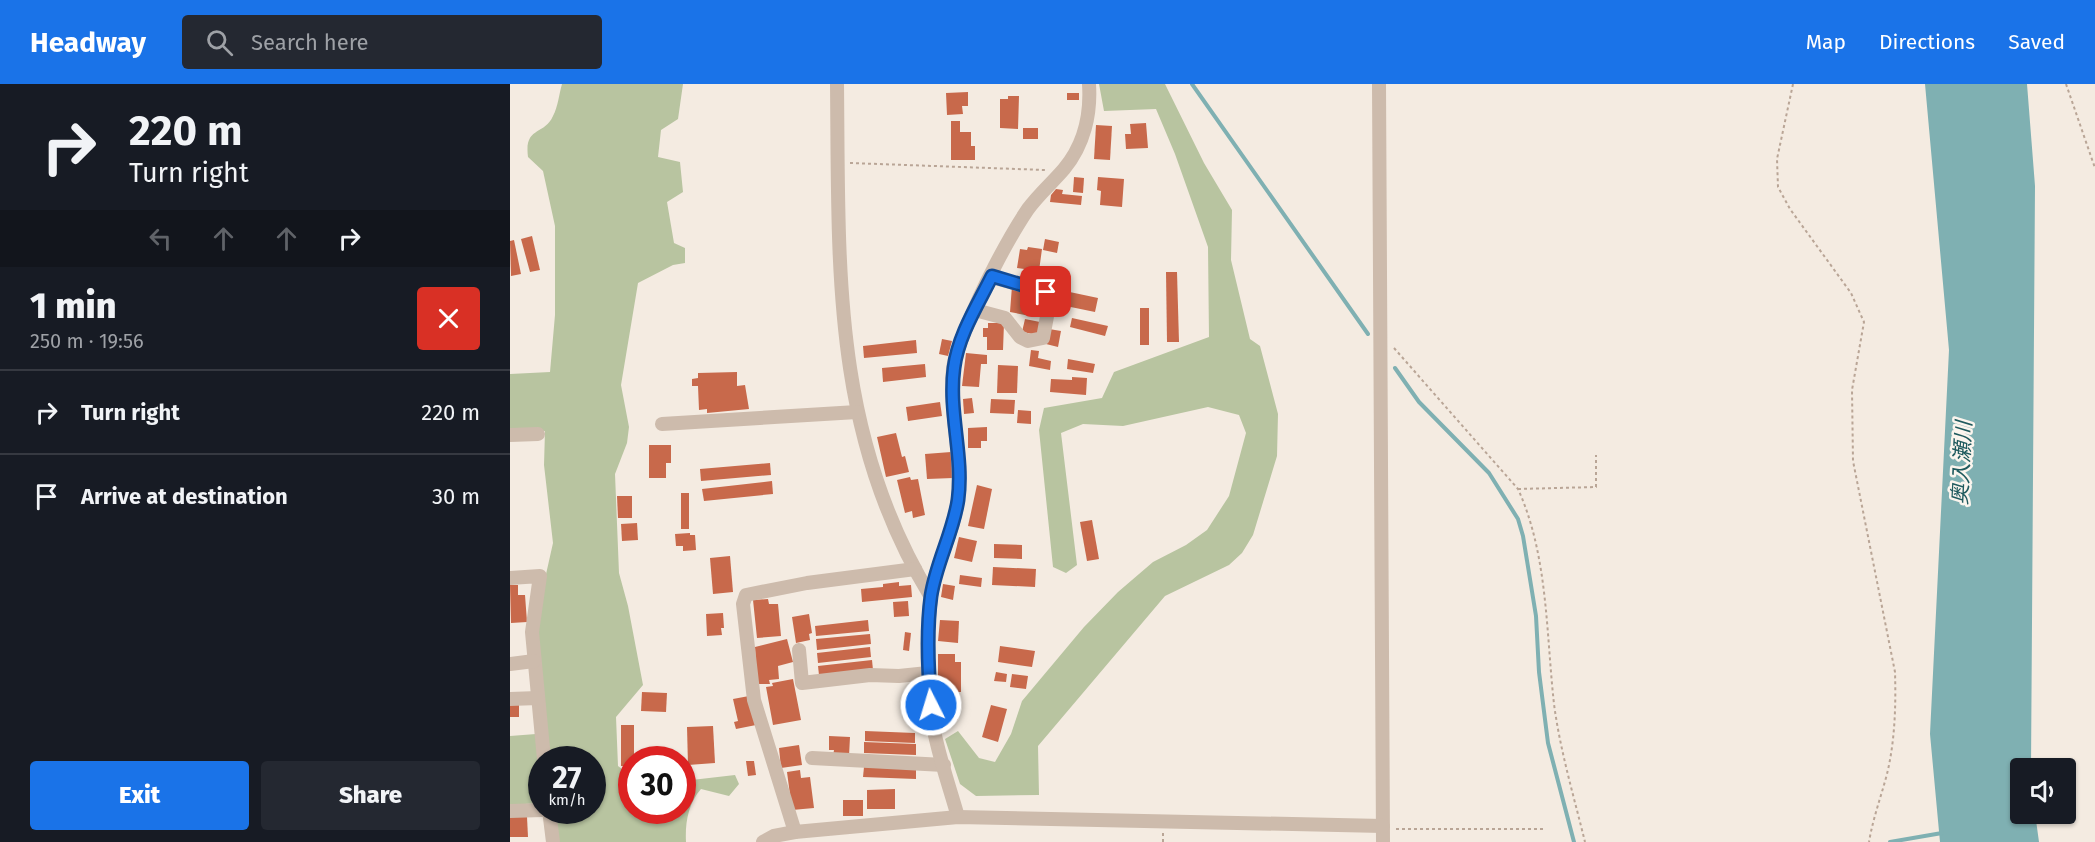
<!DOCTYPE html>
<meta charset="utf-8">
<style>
body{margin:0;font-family:"Fira Sans","Noto Sans JP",sans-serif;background:#242831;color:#f1f3f6;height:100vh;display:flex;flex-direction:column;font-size:22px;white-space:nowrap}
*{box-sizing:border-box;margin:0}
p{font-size:20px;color:#9ea1a6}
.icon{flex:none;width:33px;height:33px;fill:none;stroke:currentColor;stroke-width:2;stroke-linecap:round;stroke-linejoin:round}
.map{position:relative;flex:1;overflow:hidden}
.sheet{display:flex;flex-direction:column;background:#171b24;width:510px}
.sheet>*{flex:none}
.banner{background:#171b24;color:#f1f3f6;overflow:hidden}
.fabs{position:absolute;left:1500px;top:674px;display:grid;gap:12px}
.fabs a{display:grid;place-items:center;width:66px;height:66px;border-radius:6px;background:#171b24;box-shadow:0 2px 4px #0004;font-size:30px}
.speed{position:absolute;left:18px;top:662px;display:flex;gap:12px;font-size:30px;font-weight:700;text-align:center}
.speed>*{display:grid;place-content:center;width:78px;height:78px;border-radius:50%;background:#171b24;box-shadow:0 2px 4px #0004;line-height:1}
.speed small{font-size:15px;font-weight:400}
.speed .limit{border:9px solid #d22;background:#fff;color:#111}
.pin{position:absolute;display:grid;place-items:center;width:51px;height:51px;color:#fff;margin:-26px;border-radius:12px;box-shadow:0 3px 9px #0006}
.me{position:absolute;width:66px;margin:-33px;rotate:355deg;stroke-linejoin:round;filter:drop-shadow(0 0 4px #0008)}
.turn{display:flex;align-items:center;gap:21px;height:126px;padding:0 30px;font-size:27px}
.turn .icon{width:78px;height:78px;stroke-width:2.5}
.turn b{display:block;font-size:42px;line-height:51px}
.lanes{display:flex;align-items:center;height:57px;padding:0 30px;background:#0003;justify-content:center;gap:30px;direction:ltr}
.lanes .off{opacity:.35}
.round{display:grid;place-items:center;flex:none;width:63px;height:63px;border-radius:6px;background:#242831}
.headline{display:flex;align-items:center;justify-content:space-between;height:102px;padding:0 30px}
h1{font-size:36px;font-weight:800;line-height:45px}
.cta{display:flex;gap:12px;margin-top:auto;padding:12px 30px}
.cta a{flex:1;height:69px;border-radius:6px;background:#1a73e8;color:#fff;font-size:24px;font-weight:800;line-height:69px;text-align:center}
.cta a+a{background:#242831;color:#f1f3f6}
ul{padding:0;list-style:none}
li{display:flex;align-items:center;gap:18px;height:84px;padding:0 30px;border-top:2px solid #363941}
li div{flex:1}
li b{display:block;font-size:22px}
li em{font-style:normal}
header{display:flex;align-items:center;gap:36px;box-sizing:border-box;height:84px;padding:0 30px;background:#1a73e8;color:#fff}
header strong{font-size:28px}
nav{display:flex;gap:33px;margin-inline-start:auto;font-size:21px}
.search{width:420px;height:54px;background:#242831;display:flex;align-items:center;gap:15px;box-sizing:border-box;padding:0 21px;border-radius:6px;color:#9ea1a6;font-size:22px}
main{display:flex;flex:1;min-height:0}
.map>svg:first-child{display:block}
.green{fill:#b8c4a0}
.water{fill:#7fb0b2}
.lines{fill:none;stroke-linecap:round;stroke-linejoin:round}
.stream{stroke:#7fb0b2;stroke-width:4}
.building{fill:#c8694b}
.path{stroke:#b9a596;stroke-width:2;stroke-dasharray:3 3;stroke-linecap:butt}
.minor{stroke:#cdbbac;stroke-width:14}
.route-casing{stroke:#114b97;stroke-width:15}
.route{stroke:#1a73e8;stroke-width:10}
.labels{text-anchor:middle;stroke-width:5;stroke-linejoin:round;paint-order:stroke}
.water-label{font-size:21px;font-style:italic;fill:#1f5a5e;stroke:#fbf5ee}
</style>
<header>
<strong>Headway</strong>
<div class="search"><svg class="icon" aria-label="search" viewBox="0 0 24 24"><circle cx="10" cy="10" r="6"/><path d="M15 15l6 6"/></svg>Search here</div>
<nav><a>Map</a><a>Directions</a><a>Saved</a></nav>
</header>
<main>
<section class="sheet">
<div class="banner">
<div class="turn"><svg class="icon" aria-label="right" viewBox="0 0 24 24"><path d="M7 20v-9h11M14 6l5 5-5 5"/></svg><div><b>220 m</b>Turn right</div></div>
<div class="lanes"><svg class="icon off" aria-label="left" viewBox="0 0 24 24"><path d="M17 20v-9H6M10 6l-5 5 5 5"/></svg><svg class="icon off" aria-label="ahead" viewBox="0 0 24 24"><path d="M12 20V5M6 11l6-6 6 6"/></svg><svg class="icon off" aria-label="ahead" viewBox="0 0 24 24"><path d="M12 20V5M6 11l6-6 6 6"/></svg><svg class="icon" aria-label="right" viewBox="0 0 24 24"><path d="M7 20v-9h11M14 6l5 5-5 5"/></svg></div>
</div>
<div class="headline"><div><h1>1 min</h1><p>250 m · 19:56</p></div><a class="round" style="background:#d93025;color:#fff"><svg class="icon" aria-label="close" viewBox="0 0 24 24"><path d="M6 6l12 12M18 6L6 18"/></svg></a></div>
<ul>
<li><svg class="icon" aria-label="right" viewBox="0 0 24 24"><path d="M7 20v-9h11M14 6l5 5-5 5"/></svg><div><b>Turn right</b></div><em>220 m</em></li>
<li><svg class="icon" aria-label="arrive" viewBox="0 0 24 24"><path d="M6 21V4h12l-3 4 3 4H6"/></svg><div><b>Arrive at destination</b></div><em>30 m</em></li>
</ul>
<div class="cta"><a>Exit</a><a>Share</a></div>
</section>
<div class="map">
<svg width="1585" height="758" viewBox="0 0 1585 758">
<rect width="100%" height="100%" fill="#f4ebe1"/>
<g class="green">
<path d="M52,0H173L168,35L151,46L148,73L170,78L173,108L157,118L164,159L175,164V179L163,181L128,199L111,301L119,343L117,359L105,390L109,489L118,522L133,601L106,633L108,682L121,692L122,726H172L173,697L225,691L229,700L219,712L191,705C178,720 175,739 176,758H47L43,726H82V675H38L28,584V526L43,459L34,381L35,347L0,346V290L40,288L45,231V142L33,87L18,73C14,42 34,52 43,32C48,23 49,10 52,0Z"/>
<polygon points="589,0 655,0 694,79 722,126 721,176 740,255 750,262 768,330 767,372 743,451 732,469 719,481 655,512 528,662 529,711 466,712 450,700 435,655 448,647 469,674 485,678 501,650 512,617 574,543 608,508 643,478 676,461 697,446 719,412 736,349 729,331 698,323 613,342 573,340 551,349 567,481 556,489 543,483 529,346 534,324 592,314 604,288 699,253 698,163 665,70 646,25 594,27"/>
<polygon points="26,650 31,719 0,721 0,652"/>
</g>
<polygon class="water" points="1415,0 1517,0 1525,102 1521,684 1510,684 1510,729 1525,729 1529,758 1430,758 1420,650 1439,266"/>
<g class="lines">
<g class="stream">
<polyline points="682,0 858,250"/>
<polyline points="885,284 909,318 979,389 1008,435 1013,452 1026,532 1029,588 1038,659 1064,758"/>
<polyline points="1380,758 1432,749"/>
</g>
</g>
<g class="building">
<polygon points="458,8 458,22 452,22 453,30 437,31 436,9"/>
<rect x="557" y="9" width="12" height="7"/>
<polygon points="498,12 509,12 508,45 490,44 490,15 498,15"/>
<polygon points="441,37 450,37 450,48 461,48 461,62 465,62 465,76 441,76"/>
<polygon points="636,39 638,64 616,65 615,50 621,50 620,40"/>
<polygon points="586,41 602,42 600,76 584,75"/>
<rect x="513" y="44" width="15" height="11"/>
<polygon points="564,93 574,94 573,109 563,108"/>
<polygon points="588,93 614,95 612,123 590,121 591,107 587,106"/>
<polygon points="546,105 553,106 552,110 572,112 571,121 540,118 541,111"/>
<polygon points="22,152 30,186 20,188 11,155"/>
<polygon points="535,155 549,158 547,169 533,166"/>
<polygon points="4,156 11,190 1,192 0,157"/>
<polygon points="518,163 532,165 529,187 507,184 510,165 517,166"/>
<polygon points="656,188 667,188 669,258 657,258"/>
<polygon points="502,202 526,207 525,212 529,213 525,233 500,228"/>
<polygon points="555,207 588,214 585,228 551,221"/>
<rect x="630" y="224" width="9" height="37"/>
<polygon points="562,234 598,242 595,252 560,243"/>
<polygon points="515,235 530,238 528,251 512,248"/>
<polygon points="478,239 494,239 493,266 477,266 477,253 473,253 473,244 478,244"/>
<polygon points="539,245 551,247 548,263 536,260"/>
<polygon points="432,255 442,257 438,272 429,270"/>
<polygon points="406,256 407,269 354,274 353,262"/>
<polygon points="521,266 529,267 528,274 541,277 540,286 519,282"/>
<polygon points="456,269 477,271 477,280 471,280 469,303 452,302"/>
<polygon points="558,275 585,280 583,289 557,285"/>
<polygon points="415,280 416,293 373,298 372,284"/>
<polygon points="488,281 508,282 507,309 487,309"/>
<polygon points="227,288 227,302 235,301 239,325 197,329 197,325 189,326 188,302 182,302 182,295 188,294 188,289"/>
<polygon points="562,293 577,294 576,311 540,308 541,295 562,296"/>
<polygon points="462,314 464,329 454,330 453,315"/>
<polygon points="481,315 505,316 504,330 480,329"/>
<polygon points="430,318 432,332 398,337 396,323"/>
<polygon points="508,326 521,327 521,340 507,339"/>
<polygon points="477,343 477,357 471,357 471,364 458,364 458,344"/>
<polygon points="386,349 392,373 395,372 399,388 376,393 367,353"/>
<polygon points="139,361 161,361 161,379 156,379 156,394 139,394"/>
<polygon points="441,368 443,394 417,395 415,370"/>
<polygon points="260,379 261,391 191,397 190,385"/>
<polygon points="400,393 401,396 408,395 415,431 403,434 402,427 395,429 387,396"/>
<polygon points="262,397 263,410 194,417 192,405"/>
<polygon points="467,401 482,405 474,445 458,442"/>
<rect x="171" y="409" width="8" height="36"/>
<polygon points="107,412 122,412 122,434 108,434"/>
<polygon points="582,436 589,475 577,477 570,438"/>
<polygon points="127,439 128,456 112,457 111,440"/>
<polygon points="180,449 180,451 185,451 186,466 173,467 173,462 166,462 165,450"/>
<polygon points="449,453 467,457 462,478 444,474"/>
<polygon points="484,460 512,461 512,475 484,474"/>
<polygon points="220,472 223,508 203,510 200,474"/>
<polygon points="483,483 526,485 525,503 482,501"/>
<polygon points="450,491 472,494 471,503 449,500"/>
<polygon points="389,498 389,502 401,501 402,513 352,518 351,505 373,503 373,500"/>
<polygon points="433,500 445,502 443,516 431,513"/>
<polygon points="0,501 8,501 8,511 15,511 17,538 1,539"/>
<polygon points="258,515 259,520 268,520 271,552 247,554 243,516"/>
<polygon points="398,517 399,532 384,533 383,518"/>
<polygon points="213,529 214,544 211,544 212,551 197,552 196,530"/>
<polygon points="299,530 302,549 299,550 300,556 286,559 282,533"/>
<polygon points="358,536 359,547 306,552 305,542"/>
<polygon points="430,536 449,537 448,559 428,557"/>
<polygon points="395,548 401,549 399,567 393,566"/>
<polygon points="360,550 361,560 307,566 306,555"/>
<polygon points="277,555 283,578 268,582 269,595 259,596 260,600 247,600 245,563"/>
<polygon points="490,562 525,567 522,583 488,578"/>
<polygon points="360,563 361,573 308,579 307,569"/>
<polygon points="428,570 445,570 445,578 451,578 451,608 428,608"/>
<polygon points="362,576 363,586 309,591 308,582"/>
<polygon points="486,588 497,590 496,598 484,597"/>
<polygon points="502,590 518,592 516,605 500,603"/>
<polygon points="283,595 291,636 263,641 256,603 263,602 262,599"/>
<polygon points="132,608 157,609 156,628 131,627"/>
<polygon points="239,612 246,641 226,645 224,638 228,637 223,615"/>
<polygon points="0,618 9,619 9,633 0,633"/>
<polygon points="481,621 497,625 488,658 472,653"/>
<polygon points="446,626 448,636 434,639 431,629"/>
<polygon points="111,641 124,641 124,675 122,675 122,682 111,682"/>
<polygon points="203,642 205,679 178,681 177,643"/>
<polygon points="355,647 405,649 405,659 355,657"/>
<polygon points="319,652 340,653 339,672 323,672 324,666 319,666"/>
<polygon points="354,658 406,660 406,671 354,669"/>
<polygon points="289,661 292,681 271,684 269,664"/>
<polygon points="236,677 244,677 246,691 238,692"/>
<polygon points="354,683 406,685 406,695 353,693"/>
<polygon points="290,686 291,694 300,693 304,724 282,726 277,688"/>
<polygon points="385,705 385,725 357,725 357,706"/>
<rect x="333" y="716" width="20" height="16"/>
<polygon points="0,733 17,733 18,753 0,753"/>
</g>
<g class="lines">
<g class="path">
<path d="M1283,0L1267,75L1268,103L1280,125L1341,209L1354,238L1342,306L1343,377L1385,588C1386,621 1385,657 1377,690C1371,713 1363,734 1359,758"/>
<polyline points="1556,0 1585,84"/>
<polyline points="340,79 535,86"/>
<path d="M884,264L1008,405C1038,471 1036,548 1044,620C1050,666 1064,713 1075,758"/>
<polyline points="1008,405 1086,403 1086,371"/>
<polyline points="886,745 1036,745"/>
<polyline points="653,749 653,758"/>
</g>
<g class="minor">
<path d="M327,0C329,183 321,350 421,513"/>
<polyline points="869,0 873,758"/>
<polyline points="465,226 495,234 510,253 518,257 533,254 540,216 536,208 482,193"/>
<polyline points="152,340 347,328"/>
<polyline points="0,351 28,350"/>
<polyline points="0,494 30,492 22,548 34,675"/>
<polyline points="289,566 292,599 360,591 389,592 418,589"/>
<polyline points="0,580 24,577"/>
<polyline points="0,615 28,614"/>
<polyline points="302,674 434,681"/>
<polyline points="39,726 43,758"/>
<polyline points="0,727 32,726"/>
<path d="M448,733C439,701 427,668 422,636C417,596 416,553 421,513C425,479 445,448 448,413C452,370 439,328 443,285C445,270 451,256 457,242C471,207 497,156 518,125C529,110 542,99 554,85C574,61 581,30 579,0"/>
<polyline points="285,748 244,616 233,520 236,511 297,499 405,485"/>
<polyline points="253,758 264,752 285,748 448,733 873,742"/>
</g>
</g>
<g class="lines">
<g class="route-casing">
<path id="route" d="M421,621C418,586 416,548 421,512C426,479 443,449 448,416C454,372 438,328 444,284C448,252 467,222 482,192L536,208"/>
</g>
<use href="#route" class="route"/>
</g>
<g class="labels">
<g class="water-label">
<text transform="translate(1452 379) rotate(-87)" y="7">奥入瀬川</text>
</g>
</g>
</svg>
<div class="fabs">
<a><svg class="icon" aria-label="sound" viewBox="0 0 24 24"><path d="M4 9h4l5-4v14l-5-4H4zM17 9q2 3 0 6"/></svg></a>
</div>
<div class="speed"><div>27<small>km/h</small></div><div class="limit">30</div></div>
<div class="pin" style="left:536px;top:208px;background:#d93025"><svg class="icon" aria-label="arrive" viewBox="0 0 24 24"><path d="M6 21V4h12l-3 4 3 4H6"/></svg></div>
<svg class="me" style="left:421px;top:621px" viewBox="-20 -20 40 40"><circle r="17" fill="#1a73e8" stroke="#fff" stroke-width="3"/><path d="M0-11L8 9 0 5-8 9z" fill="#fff"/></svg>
</div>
</main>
